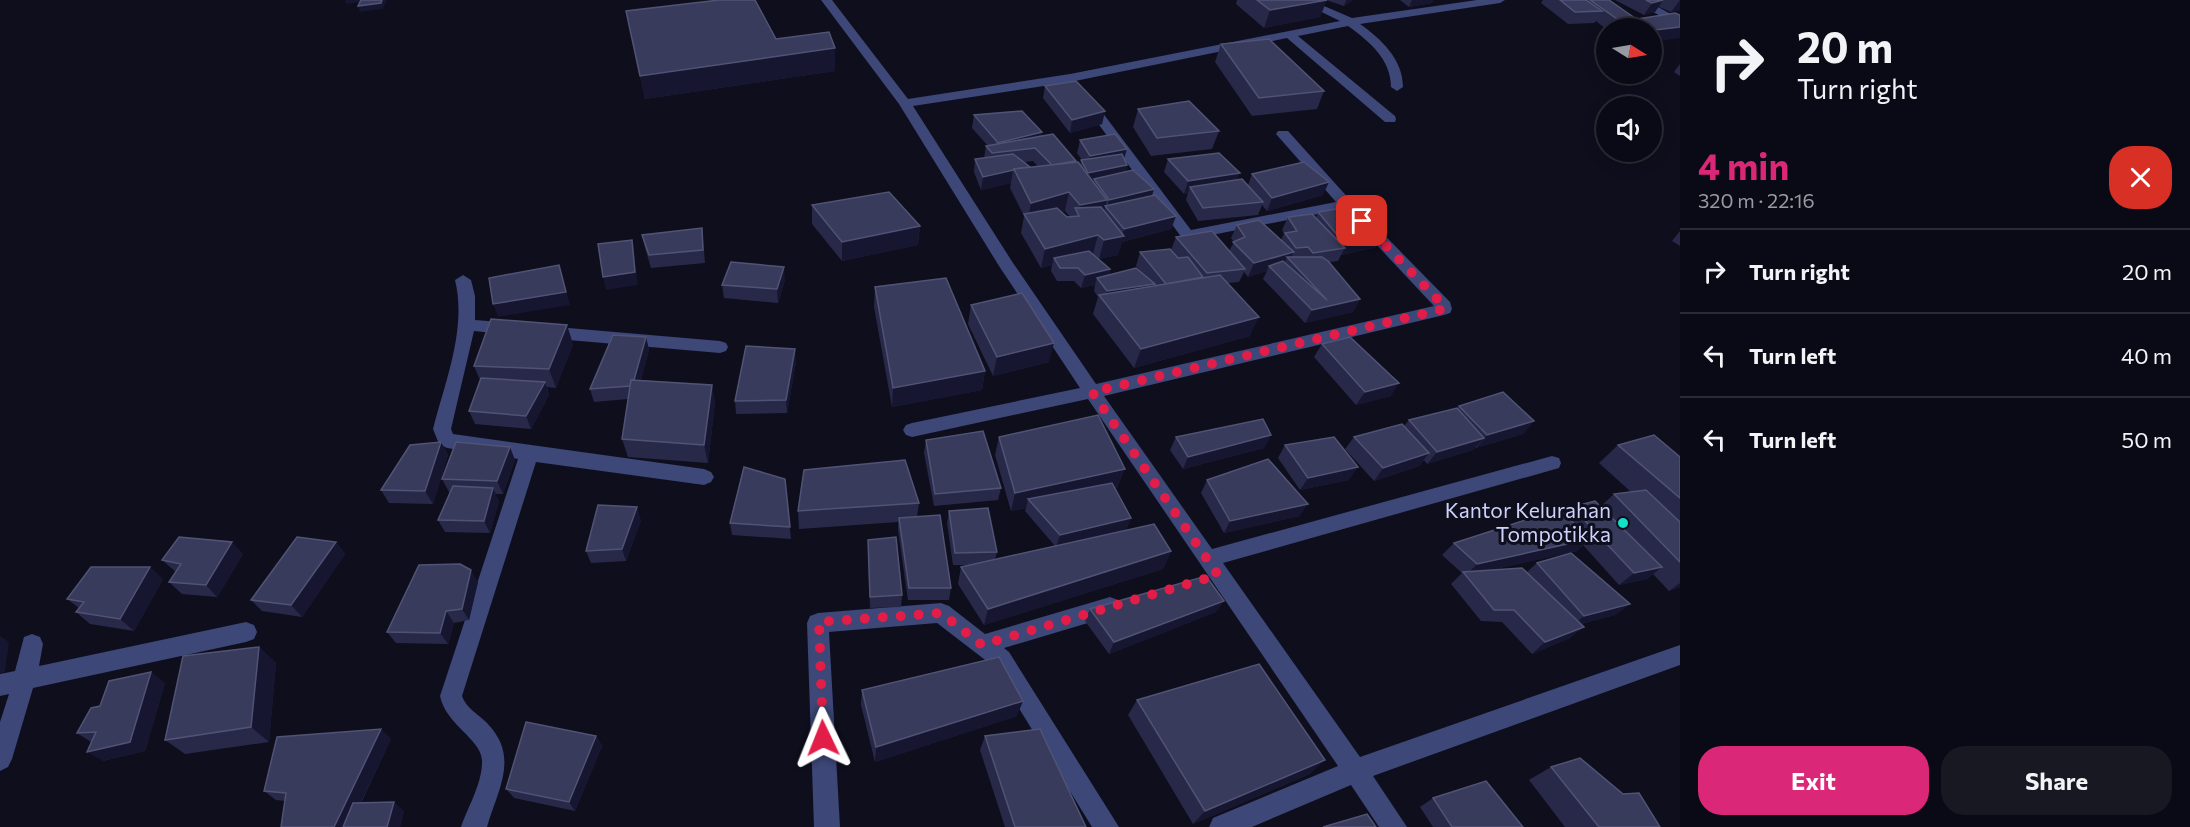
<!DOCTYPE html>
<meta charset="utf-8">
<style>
body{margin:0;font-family:Commissioner,sans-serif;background:#181823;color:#f1f3f6;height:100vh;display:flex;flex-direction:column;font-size:22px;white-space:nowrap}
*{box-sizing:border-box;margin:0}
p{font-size:20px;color:#999aa1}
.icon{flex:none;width:33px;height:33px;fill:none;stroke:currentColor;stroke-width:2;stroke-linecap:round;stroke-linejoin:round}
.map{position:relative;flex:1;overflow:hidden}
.sheet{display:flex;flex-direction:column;background:#0a0a16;width:510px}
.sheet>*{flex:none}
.guide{background:#0a0a16;color:#f1f3f6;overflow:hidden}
.needle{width:39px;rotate:101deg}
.fabs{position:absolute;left:1596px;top:18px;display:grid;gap:12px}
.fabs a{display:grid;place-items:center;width:66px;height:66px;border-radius:50%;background:#0a0a16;box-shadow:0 3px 15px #0003,0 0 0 2px #2a2b35;font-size:30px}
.pin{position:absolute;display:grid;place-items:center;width:51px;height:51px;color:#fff;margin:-26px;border-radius:12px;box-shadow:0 3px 9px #0006}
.me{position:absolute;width:66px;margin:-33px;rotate:358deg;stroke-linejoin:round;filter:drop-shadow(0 0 4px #0008)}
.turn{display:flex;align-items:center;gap:21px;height:126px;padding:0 18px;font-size:27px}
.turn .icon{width:78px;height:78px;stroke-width:2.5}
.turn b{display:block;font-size:42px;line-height:51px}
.round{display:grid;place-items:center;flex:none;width:63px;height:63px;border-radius:24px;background:#181823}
.headline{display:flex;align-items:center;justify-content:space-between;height:102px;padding:0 18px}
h1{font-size:36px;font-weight:700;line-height:45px;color:#db2777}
.primary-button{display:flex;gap:12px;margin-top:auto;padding:12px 18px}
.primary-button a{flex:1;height:69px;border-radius:24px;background:#db2777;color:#fff;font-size:24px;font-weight:700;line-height:69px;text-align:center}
.primary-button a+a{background:#181823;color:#f1f3f6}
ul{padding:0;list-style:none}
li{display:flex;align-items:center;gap:18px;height:84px;padding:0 18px;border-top:2px solid #2a2b35}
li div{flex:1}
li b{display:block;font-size:22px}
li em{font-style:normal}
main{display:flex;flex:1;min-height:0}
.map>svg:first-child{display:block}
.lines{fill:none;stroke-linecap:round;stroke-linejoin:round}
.minor{fill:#3d4778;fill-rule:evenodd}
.wall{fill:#282949;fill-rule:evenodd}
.shaded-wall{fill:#161630}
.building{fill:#393b5c;stroke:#515375;stroke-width:1.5}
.route{stroke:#e11d48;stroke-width:10;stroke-dasharray:0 18}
.poi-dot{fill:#14e0c8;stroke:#0e0e1d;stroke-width:2}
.labels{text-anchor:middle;stroke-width:6;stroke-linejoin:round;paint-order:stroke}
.poi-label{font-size:21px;fill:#ced3fb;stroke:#0e0e1d;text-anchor:end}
</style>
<main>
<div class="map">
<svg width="1680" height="827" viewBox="0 0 1680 827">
<rect width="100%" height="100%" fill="#0e0e1d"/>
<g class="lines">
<g class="minor">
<path d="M821,0H832L908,99L1070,74L1340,21L1297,0H1310L1352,18L1477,0H1505L1500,3L1360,24C1381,39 1403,59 1403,87L1397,91L1391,87C1391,59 1369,41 1348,26L1298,36L1395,116L1396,119L1395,122H1385L1287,38L1070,82L913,106L1013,263L1096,384L1434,306L1343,209L1187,240L1182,238L1083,103L1089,99L1093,100L1191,230L1336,202L1276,134L1278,131H1288L1351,201L1450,302L1452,309L1450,313L1444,315L1104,396L1212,549L1552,456L1559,458L1561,463L1559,468L1552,470L1223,563L1360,757L1680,645V665L1373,776L1407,827H1379L1351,785L1252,827H1209L1213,818L1338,766L1088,399L912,437L906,435L903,430L906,425L912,423L1080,388L999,266L899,104Z"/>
<polygon points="1632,0 1645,0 1680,19 1680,27"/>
<path d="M463,275L471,280L475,296V320L512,323L518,325L520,329L518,333L512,335L474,331L451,429L453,434L704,469L711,472L714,477L711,482L704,485L536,462L462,696C466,708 479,715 487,723C520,757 498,789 487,827H461C468,807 483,782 482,760C481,739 446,725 440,696L518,459L447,448L439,444L433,429C445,382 467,329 455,280Z"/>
<polygon points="545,326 720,341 726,343 728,347 726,351 720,353 545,338 539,336 537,332 539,328"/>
<polygon points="1110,597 1118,600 1121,607 1118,614 1004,648 1009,652 1119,827 1092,827 993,666 937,623 829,632 840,827 814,827 807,623 810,616 818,613 941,603 949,606 985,634"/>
<polygon points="246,622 254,625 257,632 254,639 246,642 33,688 12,759 8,767 0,771 0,722 9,694 0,696 0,674 15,671 24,637 32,634 40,637 43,644 39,666"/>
</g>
</g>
<g class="wall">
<polygon points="1237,0 1353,0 1344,6 1326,0 1320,17 1264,28 1236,4"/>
<polygon points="1400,0 1433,0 1432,3 1409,7"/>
<polygon points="1543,0 1609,0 1637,20 1638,19 1675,13 1652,42 1652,28 1606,28 1606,29 1596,21 1594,23 1568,24 1541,3"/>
<polygon points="1615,0 1680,0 1680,10 1671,12 1659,7 1663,1 1655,12 1644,15"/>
<polygon points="626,11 776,39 835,48 835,71 645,99"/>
<polygon points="1221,44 1324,91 1317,109 1252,116 1215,62"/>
<polygon points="1680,64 1680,76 1674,72"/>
<polygon points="1045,86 1105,111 1102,124 1070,133 1043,98"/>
<polygon points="1138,109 1219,131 1212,149 1151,156 1133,127"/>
<path d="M974,115L1042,132L1041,136L1080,165L1082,160L1077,153L1080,140L1124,159L1127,165L1126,171L1152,196L1176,216L1171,229L1122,242L1118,255L1099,259L1093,254L1110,269L1109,275L1143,274L1136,266L1140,252L1171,250L1176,237L1229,251L1234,242L1231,238L1237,225L1281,240L1284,234L1282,230L1288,217L1316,218L1318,212L1382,235L1375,248L1341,255L1338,261L1330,262L1360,299L1353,312L1305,323L1263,279L1267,271L1248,277L1244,272L1239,282L1228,283L1250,336L1134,368L1093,314L1098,297L1094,291L1095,285L1081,288L1074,281H1057L1051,271L1052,265L1041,268L1021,233L1024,216L1010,188L1011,183L981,190L974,172L975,159L984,158L986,146H988L972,128ZM1033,161L1038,167L1030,168L1025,162ZM1065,211L1070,217H1067L1061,212Z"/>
<polygon points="1168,159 1238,179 1248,185 1252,174 1323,195 1267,211 1262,205 1258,215 1198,221 1186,200 1188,193 1184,194 1164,172"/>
<polygon points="812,205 920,226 918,245 842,261 812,224"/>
<polygon points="702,228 705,263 651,268 645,248 642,235"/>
<polygon points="1680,231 1680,246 1672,241"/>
<polygon points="785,280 778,303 724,298 722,285"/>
<polygon points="875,287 985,371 982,390 892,407 874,307"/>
<polygon points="971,305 1049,362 993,376 968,324"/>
<polygon points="646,337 649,350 641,380 712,385 715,403 708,463 628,457 622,439 628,399 594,402 590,389"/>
<polygon points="573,344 556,388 547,387 549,395 531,429 475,424 469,411 480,380 474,366"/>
<polygon points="1322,344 1391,396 1356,405 1314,357"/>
<polygon points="796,362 787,413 736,414 735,401"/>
<polygon points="1459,406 1534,421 1523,434 1476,448 1476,447 1473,450 1427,464 1424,460 1419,466 1374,481 1345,449 1354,437 1404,426 1409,420 1457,409"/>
<polygon points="1271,435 1264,448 1183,469 1170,450 1176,437"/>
<polygon points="999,437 1118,487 1115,488 1131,518 1126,530 1171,551 1163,569 984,625 958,584 961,567 972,565 953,565 947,523 949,511 997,552 995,559 1055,546 1025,511 1026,508 1011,511 995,455"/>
<polygon points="926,440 1001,488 998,500 934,506 924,453"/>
<polygon points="441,442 448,455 433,504 389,503 381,490"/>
<polygon points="1285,445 1349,480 1300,490 1278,458"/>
<polygon points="1618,445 1680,457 1680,587 1669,591 1653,574 1647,579 1619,585 1583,545 1577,551 1490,570 1527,572 1537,563 1630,604 1615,615 1581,624 1570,638 1532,654 1502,622 1481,621 1451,584 1462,573 1442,555 1454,543 1564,514 1572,507 1600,507 1614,494 1631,492 1599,463"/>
<polygon points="515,460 503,494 495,494 499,501 490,533 445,532 438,520 451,492 449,492 442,479"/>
<polygon points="785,479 791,539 732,535 730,523"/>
<polygon points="1207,480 1300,516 1224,533 1201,493"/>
<polygon points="919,503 917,517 951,588 949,600 908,600 898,530 898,522 799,529 798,511"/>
<polygon points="641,520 626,561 591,563 586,551"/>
<polygon points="868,540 902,595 901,607 870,608 868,552"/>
<polygon points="336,542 345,554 302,617 262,611 251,600"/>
<polygon points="243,554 217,597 182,594 169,582 176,572 162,560"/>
<polygon points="163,579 134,631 90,624 76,612 79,608 67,599"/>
<polygon points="478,582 469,620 454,623 448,644 396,643 387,632"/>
<polygon points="1090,609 1216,612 1109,654 1085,621"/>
<polygon points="259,647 276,663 269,742 185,754 165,740"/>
<polygon points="165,683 145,751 103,761 91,742 77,733 100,706"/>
<polygon points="862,690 1017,716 875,762 861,705"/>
<polygon points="1137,700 1310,774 1193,824 1128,715"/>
<polygon points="596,736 602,746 575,811 514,798 506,789"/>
<polygon points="985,736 1086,827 1005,827 980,750"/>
<polygon points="391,739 361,803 404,811 400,827 281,827 285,801 276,800 264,791"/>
<polygon points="1551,767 1660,827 1565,827 1529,780"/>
<polygon points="1433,798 1523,827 1433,827 1420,807"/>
</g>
<g class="shaded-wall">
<polygon points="345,0 374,0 346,4"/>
<polygon points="382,0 387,0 383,9 360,12 358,6"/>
<polygon points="1327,0 1320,17 1264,28 1270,10"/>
<polygon points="1346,0 1353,0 1344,6"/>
<polygon points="1412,0 1433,0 1432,3 1409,7"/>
<polygon points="1663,0 1655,12 1644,15 1652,3"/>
<polygon points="1680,0 1680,10 1671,12"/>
<polygon points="1680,27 1680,38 1652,42 1652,35 1655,30"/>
<polygon points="835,48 835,71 645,99 640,76"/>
<polygon points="1105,111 1102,124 1070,133 1072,120"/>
<polygon points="1042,132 1039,145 996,153 998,143"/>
<polygon points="1127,149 1123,162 1087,169 1090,156"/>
<polygon points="1127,165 1124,178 1094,179 1093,184 1085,186 1088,173"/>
<polygon points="1013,170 1011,183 981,190 983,177"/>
<polygon points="1240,173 1235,186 1190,187 1188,193 1184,194 1188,181"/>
<polygon points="1329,182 1323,195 1267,211 1272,198"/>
<polygon points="1154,189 1150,202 1107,208 1109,200"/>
<polygon points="1069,192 1065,211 1029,221 1028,220 1031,203"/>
<polygon points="1107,200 1102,219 1079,216 1078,213 1080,205"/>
<polygon points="1176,216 1171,229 1122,242 1118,255 1099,259 1104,240 1122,237 1124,229"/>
<polygon points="920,226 918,245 842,261 842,242"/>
<polygon points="1098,235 1093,254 1054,258 1052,265 1041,268 1045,249"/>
<polygon points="1382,235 1375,248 1341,255 1345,248 1341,249 1344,243"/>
<polygon points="632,240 634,254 638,285 606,290 603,277"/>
<polygon points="1294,252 1290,260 1287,257 1283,266 1269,266 1267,271 1248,277 1254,263"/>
<polygon points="559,265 570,305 498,317 493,304"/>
<polygon points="784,267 785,280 778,303 777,289"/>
<polygon points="1110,269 1106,283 1097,278 1095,285 1081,288 1085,275"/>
<polygon points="1155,284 1150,297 1104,302 1107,291"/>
<polygon points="1360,299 1353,312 1305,323 1312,310"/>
<polygon points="1259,317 1250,336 1134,368 1141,349"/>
<polygon points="567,325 573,344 556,388 549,369"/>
<polygon points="646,337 649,350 636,399 632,386"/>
<polygon points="1054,343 1049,362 993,376 997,357"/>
<polygon points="795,349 796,362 787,413 786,400"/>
<polygon points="985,371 982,390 892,407 893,388"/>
<polygon points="545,382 549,395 531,429 526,416"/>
<polygon points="1399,383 1391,396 1356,405 1365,392"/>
<polygon points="712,385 715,403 708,463 704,445"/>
<polygon points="1534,421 1523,434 1476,448 1487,435"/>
<polygon points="1271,435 1264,448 1183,469 1188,457"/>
<polygon points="1484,438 1473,450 1427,464 1437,452"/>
<polygon points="441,442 448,455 433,504 425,491"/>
<polygon points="510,447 515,460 503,494 497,481"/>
<polygon points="1429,453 1419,466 1374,481 1383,468"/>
<polygon points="1358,467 1349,480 1300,490 1308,478"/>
<polygon points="1125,469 1118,487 1034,506 1028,499 1026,508 1011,511 1015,493"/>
<polygon points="493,488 499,501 490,533 484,521"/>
<polygon points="1308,504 1300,516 1224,533 1230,521"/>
<polygon points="637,507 641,520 626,561 622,549"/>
<polygon points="1131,518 1126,530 1056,547 1060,535"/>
<polygon points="1590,539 1577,551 1465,576 1477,564"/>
<polygon points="232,542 243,554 217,597 206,585"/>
<polygon points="336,542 345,554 302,617 291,605"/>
<polygon points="1171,551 1163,569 984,625 988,609"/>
<polygon points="150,567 163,579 134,631 120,619"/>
<polygon points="1662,567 1647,579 1619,585 1634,573"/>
<polygon points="471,570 478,582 469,620 462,609"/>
<polygon points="1680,583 1680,587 1669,591"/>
<polygon points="1224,601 1216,612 1109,654 1114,642"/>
<polygon points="1630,604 1615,615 1570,627 1584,616"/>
<polygon points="446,611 454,623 448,644 440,633"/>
<polygon points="1584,627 1570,638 1532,654 1545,642"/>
<polygon points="0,636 9,642 5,672 0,673"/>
<polygon points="259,647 276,663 269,742 251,727"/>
<polygon points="151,672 165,683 145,751 103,761 87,752"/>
<polygon points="1023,701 1017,716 875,762 876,747"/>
<polygon points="381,729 391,739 349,827 334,827"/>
<polygon points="596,736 602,746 575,811 569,802"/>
<polygon points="1325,760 1310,774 1193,824 1205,811"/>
<polygon points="394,802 404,811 400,827 387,827"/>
</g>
<g class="building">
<polygon points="361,0 382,0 381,3 358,6"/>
<polygon points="719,0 755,0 776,39 829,32 835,48 640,76 626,11"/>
<polygon points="1257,0 1327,0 1270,10"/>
<polygon points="1560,0 1586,0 1602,11 1575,12"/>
<polygon points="1590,0 1609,0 1649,28 1630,28"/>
<polygon points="1646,0 1663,0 1652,3"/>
<polygon points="1675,13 1680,15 1680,27 1655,30 1638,19"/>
<polygon points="1269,39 1324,91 1259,98 1221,44"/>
<polygon points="1076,81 1105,111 1072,120 1045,86"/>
<polygon points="1189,101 1219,131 1157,138 1138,109"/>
<polygon points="1022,111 1042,132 998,143 974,115"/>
<polygon points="1053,134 1076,161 1052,165 1035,148 992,153 986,146"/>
<polygon points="1115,134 1127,149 1090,156 1080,140"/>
<polygon points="1219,153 1240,173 1188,181 1168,159"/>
<polygon points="1013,154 1030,167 1014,169 1014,170 983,177 975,159"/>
<polygon points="1122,154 1127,165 1088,173 1081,160"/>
<polygon points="1078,162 1107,200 1080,205 1069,192 1031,203 1014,169"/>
<polygon points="1304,162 1329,182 1272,198 1252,174"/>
<polygon points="1133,170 1154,189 1109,200 1094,179"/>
<polygon points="1242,179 1263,202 1203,208 1190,187"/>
<polygon points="889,192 920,226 842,242 812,205"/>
<polygon points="1155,195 1176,216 1124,229 1105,206"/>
<polygon points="1101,207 1124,236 1104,240 1098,235 1045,249 1024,214 1057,208 1067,217 1079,216 1075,208"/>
<polygon points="1348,207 1382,235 1344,243 1318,212"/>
<polygon points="1312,214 1345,248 1313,253 1308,247 1296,248 1285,233 1297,231 1288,217"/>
<polygon points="1259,220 1294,252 1254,263 1233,242 1245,237 1237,225"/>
<polygon points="702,228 703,250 649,255 642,235"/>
<polygon points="1212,231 1245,269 1207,273 1176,237"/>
<polygon points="632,240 635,272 603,277 598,244"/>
<polygon points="1170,249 1178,258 1188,257 1203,277 1166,284 1140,252"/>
<polygon points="1089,251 1110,269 1085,275 1078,268 1060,268 1054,258"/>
<polygon points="1287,257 1322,257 1328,261 1360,299 1312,310 1269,266 1283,261 1327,300"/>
<polygon points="731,262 784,267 777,289 722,285"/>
<polygon points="559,265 566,292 493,304 489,278"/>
<polygon points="1136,268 1155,284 1107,291 1097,278"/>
<polygon points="1220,275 1259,317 1141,349 1099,295"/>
<polygon points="946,278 985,371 893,388 875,287"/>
<polygon points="1022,293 1054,343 997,357 971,305"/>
<polygon points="491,319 567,325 549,369 474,366"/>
<polygon points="613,335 646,337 634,380 631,380 630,386 590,389"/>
<polygon points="1350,337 1399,383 1365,392 1322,344"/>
<polygon points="746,346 795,349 786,400 735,401"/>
<polygon points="481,378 545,382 526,416 469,411"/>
<polygon points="631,380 712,385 704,445 622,439"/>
<polygon points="1503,392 1534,421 1487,435 1459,406"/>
<polygon points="1457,408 1484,438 1437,452 1409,420"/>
<polygon points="1098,415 1125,469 1015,493 999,437"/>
<polygon points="1263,419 1271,435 1188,457 1176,437"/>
<polygon points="1402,424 1429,453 1383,468 1354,437"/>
<polygon points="983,431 1001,488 935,494 926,440"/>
<polygon points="1654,435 1680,457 1680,498 1618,445"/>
<polygon points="1334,437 1358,467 1308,478 1285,445"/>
<polygon points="441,442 425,491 381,490 410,445"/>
<polygon points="456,442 510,447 497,481 442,479"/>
<polygon points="1268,459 1308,504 1230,521 1207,480"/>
<polygon points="905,460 919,503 798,511 804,470"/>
<polygon points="744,467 785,479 790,527 730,523"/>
<polygon points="1112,483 1131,518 1060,535 1028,499"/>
<polygon points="453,486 493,488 484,521 438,520"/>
<polygon points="1646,490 1680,522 1680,562 1614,494"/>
<polygon points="1595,501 1662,567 1634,573 1572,507"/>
<polygon points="598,505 637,507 622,549 586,551"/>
<polygon points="988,508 997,552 955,553 949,511"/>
<polygon points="1559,509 1590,539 1477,564 1454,543"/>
<polygon points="940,515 951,588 909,588 899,518"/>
<polygon points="1154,524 1171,551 988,609 961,567"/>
<polygon points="179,537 232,542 206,585 169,582 181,564 162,560"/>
<polygon points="297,537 336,542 291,605 251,600"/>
<polygon points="896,537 902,595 870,597 868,540"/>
<polygon points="1571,553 1630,604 1584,616 1537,563"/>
<polygon points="460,564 471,570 462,609 446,611 440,633 387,632 419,565"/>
<polygon points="91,567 150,567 120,619 76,612 84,602 67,599"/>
<polygon points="1522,568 1584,627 1545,642 1514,610 1494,610 1463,572"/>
<polygon points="1206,576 1224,601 1114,642 1090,609"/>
<polygon points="259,647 251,727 165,740 183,656"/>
<polygon points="999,657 1023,701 876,747 862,690"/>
<polygon points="1259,664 1325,760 1205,811 1137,700"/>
<polygon points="151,672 130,742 87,752 96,732 77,733 91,708 100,706 109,681"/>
<polygon points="526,722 596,736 569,802 506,789"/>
<polygon points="381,729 334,827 281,827 286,793 264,791 277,737"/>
<polygon points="1040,729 1086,827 1015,827 985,736"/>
<polygon points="1580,758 1623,794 1639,793 1660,827 1599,827 1551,767"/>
<polygon points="1486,781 1523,827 1452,827 1433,798"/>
<polygon points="394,802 387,827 343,827 353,803"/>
<polygon points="1367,814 1376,827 1323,827"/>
</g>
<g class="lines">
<polyline class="route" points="823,738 819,622 941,613 982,645 1218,575 1092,392 1444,309 1444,306 1362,221"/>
</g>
<circle class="poi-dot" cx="1623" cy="523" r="6"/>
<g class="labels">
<g class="poi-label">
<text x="1611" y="518">Kantor Kelurahan<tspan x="1611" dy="24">Tompotikka</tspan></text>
</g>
</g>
</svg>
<div class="fabs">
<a><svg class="needle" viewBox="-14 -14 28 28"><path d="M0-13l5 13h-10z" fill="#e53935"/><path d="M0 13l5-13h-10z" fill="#999aa1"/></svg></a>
<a><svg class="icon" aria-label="sound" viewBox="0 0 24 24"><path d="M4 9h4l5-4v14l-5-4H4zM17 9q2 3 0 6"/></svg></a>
</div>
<div class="pin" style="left:1362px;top:221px;background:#d93025"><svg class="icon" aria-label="arrive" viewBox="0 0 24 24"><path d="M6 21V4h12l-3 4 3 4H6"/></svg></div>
<svg class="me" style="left:823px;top:738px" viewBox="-20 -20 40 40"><path d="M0-17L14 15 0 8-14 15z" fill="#e11d48" stroke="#fff" stroke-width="4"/></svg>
</div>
<section class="sheet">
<div class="guide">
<div class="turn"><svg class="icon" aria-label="right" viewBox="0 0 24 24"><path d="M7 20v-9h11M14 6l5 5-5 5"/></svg><div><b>20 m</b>Turn right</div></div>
</div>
<div class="headline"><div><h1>4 min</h1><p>320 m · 22:16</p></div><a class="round" style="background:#d93025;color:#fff"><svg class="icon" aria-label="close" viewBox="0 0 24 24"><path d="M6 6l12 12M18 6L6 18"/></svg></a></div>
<ul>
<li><svg class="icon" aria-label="right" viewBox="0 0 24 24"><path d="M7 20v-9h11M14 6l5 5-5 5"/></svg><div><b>Turn right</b></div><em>20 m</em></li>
<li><svg class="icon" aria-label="left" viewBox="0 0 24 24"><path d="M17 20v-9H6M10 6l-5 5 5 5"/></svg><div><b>Turn left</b></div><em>40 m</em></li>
<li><svg class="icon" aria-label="left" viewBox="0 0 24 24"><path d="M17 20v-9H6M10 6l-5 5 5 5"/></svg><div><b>Turn left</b></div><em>50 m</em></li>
</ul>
<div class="primary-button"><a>Exit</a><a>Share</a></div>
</section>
</main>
